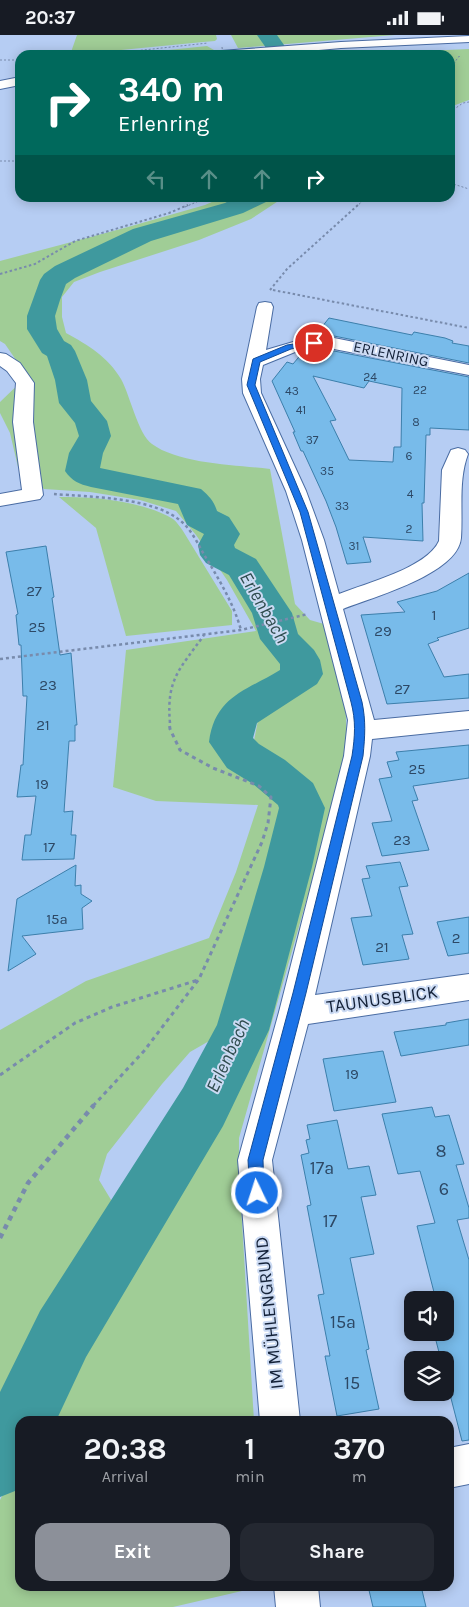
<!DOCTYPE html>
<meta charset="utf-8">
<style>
body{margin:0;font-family:Karla,sans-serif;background:#242831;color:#f1f3f6;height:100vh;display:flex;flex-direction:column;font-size:19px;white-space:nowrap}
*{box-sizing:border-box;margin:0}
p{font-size:16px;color:#9ea1a6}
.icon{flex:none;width:28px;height:28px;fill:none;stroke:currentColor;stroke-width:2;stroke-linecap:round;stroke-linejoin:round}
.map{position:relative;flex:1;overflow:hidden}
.side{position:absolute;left:15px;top:1381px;width:439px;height:175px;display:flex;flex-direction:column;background:#171b24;border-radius:15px;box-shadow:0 2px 12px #0003}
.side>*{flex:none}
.hud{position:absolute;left:15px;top:15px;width:440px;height:152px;border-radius:15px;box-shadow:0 2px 12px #0003;background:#00695c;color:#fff;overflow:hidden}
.buttons{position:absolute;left:404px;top:1256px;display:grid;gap:10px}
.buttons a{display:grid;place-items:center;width:50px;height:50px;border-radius:10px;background:#171b24;box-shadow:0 2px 12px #0003;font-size:25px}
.pin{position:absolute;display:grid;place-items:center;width:42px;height:42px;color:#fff;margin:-21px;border:2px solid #fff;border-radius:50%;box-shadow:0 1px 5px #0007}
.me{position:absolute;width:55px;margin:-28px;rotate:356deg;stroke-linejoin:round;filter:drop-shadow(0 0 4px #0008)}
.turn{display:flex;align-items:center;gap:18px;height:105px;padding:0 20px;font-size:22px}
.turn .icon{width:65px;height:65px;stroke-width:2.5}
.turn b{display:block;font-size:35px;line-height:42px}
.lanes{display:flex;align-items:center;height:48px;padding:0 20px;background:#0003;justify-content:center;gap:25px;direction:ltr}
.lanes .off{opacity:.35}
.eta{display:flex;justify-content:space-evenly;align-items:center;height:85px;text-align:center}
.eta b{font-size:30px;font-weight:700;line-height:35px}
.action{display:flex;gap:10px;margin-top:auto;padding:10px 20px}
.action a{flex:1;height:58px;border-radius:15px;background:#8c9099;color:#fff;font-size:20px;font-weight:700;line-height:58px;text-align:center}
.action a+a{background:#242831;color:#f1f3f6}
.status{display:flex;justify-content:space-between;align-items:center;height:35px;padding:0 25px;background:#171b24;direction:ltr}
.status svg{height:14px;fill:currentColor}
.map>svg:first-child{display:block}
.green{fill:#a0cd96}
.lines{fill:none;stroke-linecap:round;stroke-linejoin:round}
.river{fill:#3f999e;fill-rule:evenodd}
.building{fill:#78bbea;stroke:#3c7fab;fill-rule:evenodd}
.minor-casing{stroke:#4a6ca3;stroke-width:2}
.highway-casing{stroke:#4a6ca3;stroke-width:2}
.path-far4{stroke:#788bac;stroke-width:1;stroke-dasharray:2 2;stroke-linecap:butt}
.path-far3{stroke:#788bac;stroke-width:2;stroke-dasharray:2.5 2.5;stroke-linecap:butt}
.path-far2{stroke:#788bac;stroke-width:2.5;stroke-dasharray:3 3;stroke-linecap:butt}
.path-far1{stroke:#788bac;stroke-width:3;stroke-dasharray:4 4;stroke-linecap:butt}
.path{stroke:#788bac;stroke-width:4.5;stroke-dasharray:5 5;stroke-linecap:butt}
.minor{fill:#fff;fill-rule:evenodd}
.highway{fill:#fff;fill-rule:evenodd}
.path-bridge{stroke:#788bac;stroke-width:1;stroke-dasharray:2 2;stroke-linecap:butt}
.route{fill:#1a73e8;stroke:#114b97}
.labels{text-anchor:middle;stroke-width:4;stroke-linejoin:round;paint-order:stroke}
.far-number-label{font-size:12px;fill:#2d4865}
.far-street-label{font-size:15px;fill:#142239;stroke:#cbdaf3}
.number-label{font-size:15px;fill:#2d4865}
.street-label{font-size:18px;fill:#142239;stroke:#cbdaf3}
.near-number-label{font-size:18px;fill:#2d4865}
.water-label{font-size:19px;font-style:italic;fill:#304d4f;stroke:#cbdaf3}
</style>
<div class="status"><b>20:37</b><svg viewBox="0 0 49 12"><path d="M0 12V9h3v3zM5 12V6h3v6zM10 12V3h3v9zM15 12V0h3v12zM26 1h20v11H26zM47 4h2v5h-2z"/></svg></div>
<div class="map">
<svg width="469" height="1572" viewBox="0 0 469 1572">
<rect width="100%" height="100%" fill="#b6cdf3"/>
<g class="green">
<polygon points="77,0 216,0 217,4 215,6 203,7 70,20"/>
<polygon points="231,0 395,0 238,13"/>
<polygon points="207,11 214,15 171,20 120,20"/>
<polygon points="469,14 469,65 450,72 450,20 335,20"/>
<path d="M221,163H283L251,184L199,205L100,237L74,247L62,262V282L66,298C88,310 108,322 121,344C130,360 138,399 152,409C179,429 237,430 270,434L295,569L310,585L324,589C331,616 341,644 345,672C350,708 339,746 330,782L239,1103V1138L254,1386H39L55,1353L133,1222L248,999L310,784L306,765L284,741L252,716L258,685L283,664L307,653L287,624L288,636C272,657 241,659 228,684C224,691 223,700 221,707L234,726L270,749L286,764L289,784L240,936L223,998L190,1017L162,1049L107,1119L99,1145L119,1178L31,1330L0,1375V995L86,946L209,903L236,837L258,770L156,766L113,752L126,615L256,596L227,545L196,500L176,476L140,465L90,457L44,454L18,432L10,398L0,378V367L27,341L5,309L0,306V226L128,192L205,170Z"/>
<path d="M59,462C93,461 143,466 173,484C177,487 180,492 183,496L232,576V590L126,601L96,493Z"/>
<polygon points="20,1425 20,1551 263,1551 173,1572 0,1572 0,1465"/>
</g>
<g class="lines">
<g class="river">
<polygon points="257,0 277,0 291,20 271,20"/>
<path d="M236,162H269L266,167L243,178L151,206L75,243L66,249L60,265L55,281L57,294L64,306L71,310L75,316L87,345L91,366L107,386L111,401L103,418L100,433L201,454C209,461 214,466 217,476L229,482L240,499L234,510L235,513L256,524L292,578L298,599L314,615L320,625L323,639L317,649L257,688L253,703L259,709L285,725L313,748L325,773L312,832L269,995L223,1091L86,1322L56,1386H20V1454L0,1462V1357L40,1276L183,1053L217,990L264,832L279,773L278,770L253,749L227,733L209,707C215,661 246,656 280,635V629L260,604L252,578L229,540L206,528L200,520L198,510L204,499L187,490L178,469L91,452C79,449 72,446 65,436L69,418L79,401L75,388L59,368L55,345L47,321L42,318L27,294V281L40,245L44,239L55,231L133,194L225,168Z"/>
</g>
</g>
<g class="building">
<polygon points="329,283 412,300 414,297 445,303 453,306 452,308 469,311 469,328 334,301 314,302"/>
<path d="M334,316L469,342V395L430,393V400H426L424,468H422L423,506L363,502L371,527L347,529L336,492L326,466L303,416H301L293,397H295L272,346L287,327L293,329L303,317ZM313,341L364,353L369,346L402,353L401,412H394L393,427L349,425L330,386L336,385Z"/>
<polygon points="46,511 54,562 52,563 60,620 71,618 77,690 75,690 75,706 69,706 64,777 73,776 71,800 76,800 74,824 22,825 25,800 31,800 36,761 17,762 21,730 23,730 27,661 23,661 21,610 19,610 16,580 18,579 6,517"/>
<polygon points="469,538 469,593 437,603 439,605 428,609 444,642 469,639 469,663 387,669 361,580 405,577 397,567 437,556"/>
<polygon points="469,710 469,743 413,751 418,765 412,766 429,815 382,821 372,788 392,786 379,744 392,742 387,727 399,725 396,717"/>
<polygon points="400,827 408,851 399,852 413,899 402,900 409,924 363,930 351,883 372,881 362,844 370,843 366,831"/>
<polygon points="76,830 75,851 81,850 81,859 92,866 82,873 83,894 22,901 36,919 8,936 17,864"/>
<polygon points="469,882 469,918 448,921 437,887"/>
<polygon points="469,984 469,1010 401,1021 394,997 446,990 446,988"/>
<polygon points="383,1016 396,1067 334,1076 323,1024"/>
<polygon points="432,1072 435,1082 449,1080 464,1129 456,1130 469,1173 469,1183 457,1185 469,1225 469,1405 462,1406 445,1340 445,1325 441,1325 434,1298 445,1298 445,1265 436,1265 417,1191 435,1188 420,1136 398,1139 382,1079"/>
<polygon points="337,1085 348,1134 369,1131 376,1160 361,1162 374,1219 350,1223 369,1314 366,1315 379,1374 337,1381 325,1321 330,1321 318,1260 324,1259 307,1171 311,1170 301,1120 309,1118 306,1105 310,1104 307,1090"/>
<polygon points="368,1551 421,1551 426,1572 373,1572"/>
</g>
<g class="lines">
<g class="minor-casing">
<g id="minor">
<path d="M265,267L271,268L273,272L266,315L300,305L334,303L469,330V340L334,314L300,315L263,330L260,344L261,358L306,456L324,505L339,559C366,548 427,533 439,506L442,435L451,415L458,413L465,415L468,419C458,446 463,475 461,503C458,539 373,562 343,574L374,685L469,676V694L372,704L370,721L315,960L469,939V965L308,989L272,1125L300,1386H260L238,1125L279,977L344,721L348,685L302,505L286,456L243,358L242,344L257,272L259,268Z"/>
<polygon points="0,318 6,319 20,328 34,348 33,387 43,460 40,464 0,471 0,459 22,455 13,387 16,348 7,336 0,331"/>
<polygon points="469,1409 469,1449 449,1453 449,1413"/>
<polygon points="274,1551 318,1551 320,1572 276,1572"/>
</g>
</g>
<g class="highway-casing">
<g id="highway">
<polygon points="469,1 469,7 341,13 263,20 215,20 221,16 341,7"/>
<polygon points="20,42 20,50 0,54 0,46"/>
</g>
</g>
<g class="path-far4">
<polyline points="97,20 208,8"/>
<polyline points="0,25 20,25"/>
<polyline points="450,36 458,22 461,21"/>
<polyline points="450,77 463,68 469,67"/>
<polyline points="0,126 20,126"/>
<polyline points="450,148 469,154"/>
<polyline points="185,172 208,162"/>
<polyline points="356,172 367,162"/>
</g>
<g class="path-far3">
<polyline points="0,239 35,229 75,206 169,178 188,170"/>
<polyline points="270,255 287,234 358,170"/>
<polyline points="273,255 469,293"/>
</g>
<g class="path-far2">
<path d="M54,459C90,462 156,462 183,488C194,498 200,514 208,526C221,548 234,570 241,595"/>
<polyline points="0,624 241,595 308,579"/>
<path d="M170,688C166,644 180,634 204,600"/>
</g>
<g class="path-far1">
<polyline points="0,1040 75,988 112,972 198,945"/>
<polyline points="93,1071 144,1016 199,944 262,807 268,788 271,762 259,751 213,733 180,715 170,694 169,687"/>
</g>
<polyline class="path" points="0,1203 28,1148 94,1070"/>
<use href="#minor" class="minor"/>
<use href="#highway" class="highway"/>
<polyline class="path-bridge" points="222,12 223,20"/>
</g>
<path class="route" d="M314,306L318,308L316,309L291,314L260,327L255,350L308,477L362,667C366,686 365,701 363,721L306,958L263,1125L264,1158L262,1163L257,1165L252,1163L250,1158L248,1125L293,958L352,721C355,701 356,686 351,667L300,477L247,350L253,324L287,310Z"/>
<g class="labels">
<g class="far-number-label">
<text x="370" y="346">24</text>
<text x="420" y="359">22</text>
<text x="292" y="360">43</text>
<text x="301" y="379">41</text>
<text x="416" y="391">8</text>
<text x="312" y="409">37</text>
<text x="409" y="425">6</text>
<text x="327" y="440">35</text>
<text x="410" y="463">4</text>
<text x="342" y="475">33</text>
<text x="409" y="498">2</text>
<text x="354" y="515">31</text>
</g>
<g class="far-street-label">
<text transform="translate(391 319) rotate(12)" y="5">ERLENRING</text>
</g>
<g class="number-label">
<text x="34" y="561">27</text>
<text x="434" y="585">1</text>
<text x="37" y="597">25</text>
<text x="383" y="601">29</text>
<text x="48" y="655">23</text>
<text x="402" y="659">27</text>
<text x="43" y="695">21</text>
<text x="417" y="739">25</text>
<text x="42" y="754">19</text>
<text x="402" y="810">23</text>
<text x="49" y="817">17</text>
<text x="57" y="889">15a</text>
<text x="456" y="908">2</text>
<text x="382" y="917">21</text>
<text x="352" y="1044">19</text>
</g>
<g class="street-label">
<text transform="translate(382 964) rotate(-8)" y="6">TAUNUSBLICK</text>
<text transform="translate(269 1278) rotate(-96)" y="6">IM MÜHLENGRUND</text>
</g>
<g class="near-number-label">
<text x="441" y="1122">8</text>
<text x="322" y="1139">17a</text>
<text x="444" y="1160">6</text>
<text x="330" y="1192">17</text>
<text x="343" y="1293">15a</text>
<text x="352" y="1354">15</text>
</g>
<g class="water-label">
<text transform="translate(265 572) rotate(60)" y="7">Erlenbach</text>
<text transform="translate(227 1020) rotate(-65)" y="7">Erlenbach</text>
</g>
</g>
</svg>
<div class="buttons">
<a><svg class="icon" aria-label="sound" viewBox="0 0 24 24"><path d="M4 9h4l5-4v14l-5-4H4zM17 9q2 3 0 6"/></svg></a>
<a><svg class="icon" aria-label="layers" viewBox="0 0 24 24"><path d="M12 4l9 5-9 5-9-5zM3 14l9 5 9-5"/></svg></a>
</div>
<div class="pin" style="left:314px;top:308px;background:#d93025"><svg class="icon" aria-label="arrive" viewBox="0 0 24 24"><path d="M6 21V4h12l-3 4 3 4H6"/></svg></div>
<svg class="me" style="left:257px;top:1158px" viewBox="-20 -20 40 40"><circle r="17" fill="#1a73e8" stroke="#fff" stroke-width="3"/><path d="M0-11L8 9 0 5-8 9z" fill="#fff"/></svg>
<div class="hud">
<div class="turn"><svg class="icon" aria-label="right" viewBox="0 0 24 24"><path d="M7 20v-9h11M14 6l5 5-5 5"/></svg><div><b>340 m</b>Erlenring</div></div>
<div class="lanes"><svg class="icon off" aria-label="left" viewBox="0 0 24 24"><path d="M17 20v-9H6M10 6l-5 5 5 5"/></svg><svg class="icon off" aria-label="ahead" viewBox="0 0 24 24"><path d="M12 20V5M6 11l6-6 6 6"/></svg><svg class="icon off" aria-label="ahead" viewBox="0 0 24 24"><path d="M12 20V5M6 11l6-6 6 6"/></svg><svg class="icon" aria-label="right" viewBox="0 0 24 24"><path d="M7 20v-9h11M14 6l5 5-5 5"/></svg></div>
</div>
<section class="side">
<div class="eta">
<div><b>20:38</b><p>Arrival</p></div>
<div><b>1</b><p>min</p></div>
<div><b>370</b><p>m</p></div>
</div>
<div class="action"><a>Exit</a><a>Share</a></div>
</section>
</div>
